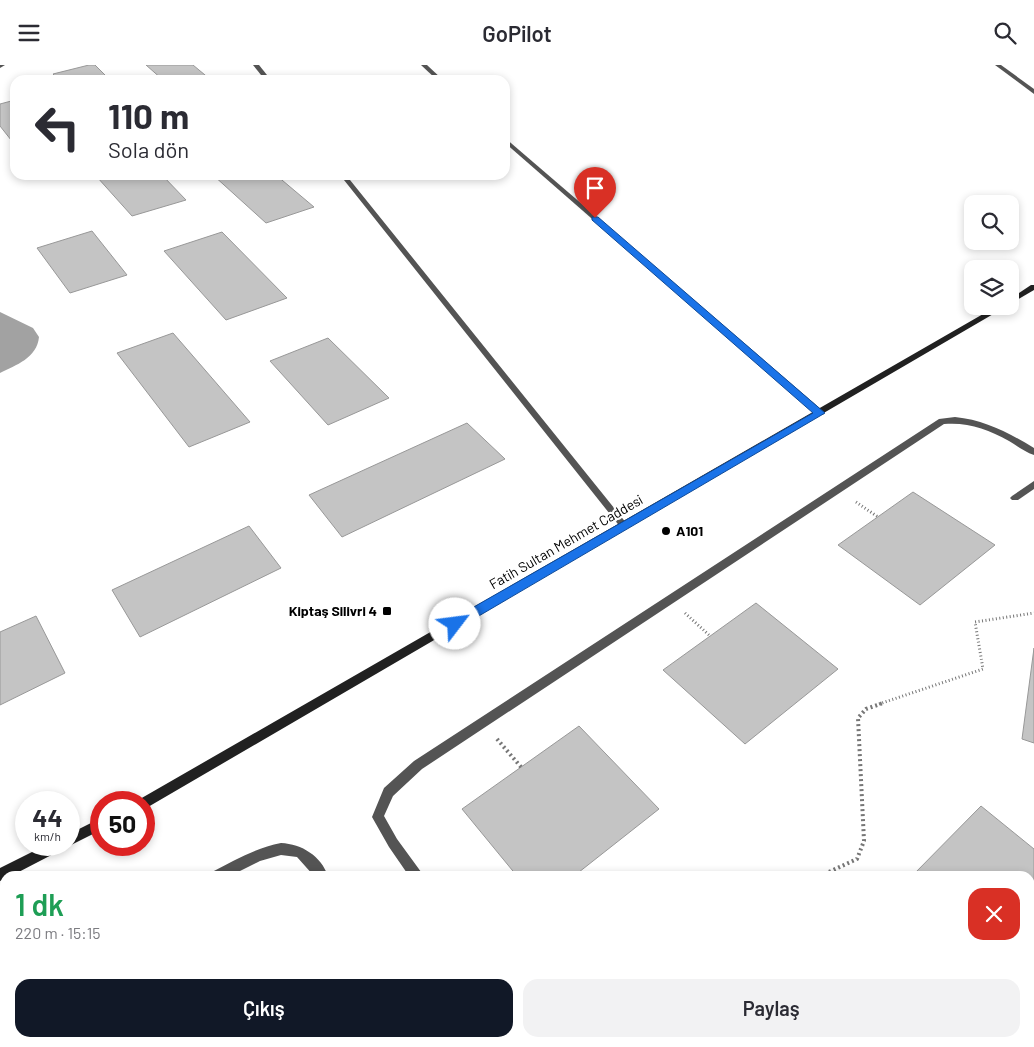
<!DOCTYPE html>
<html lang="tr">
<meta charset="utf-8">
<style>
body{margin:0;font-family:Barlow,sans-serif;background:#f2f2f3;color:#2b2b33;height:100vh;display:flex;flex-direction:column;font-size:19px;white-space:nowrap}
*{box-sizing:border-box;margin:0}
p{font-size:16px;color:#7c7c81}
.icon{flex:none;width:28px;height:28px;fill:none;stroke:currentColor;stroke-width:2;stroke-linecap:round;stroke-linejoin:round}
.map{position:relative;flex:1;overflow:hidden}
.side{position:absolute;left:0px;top:806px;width:1035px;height:176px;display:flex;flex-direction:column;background:#fff;border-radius:15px 15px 0 0;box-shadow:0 2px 8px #0003}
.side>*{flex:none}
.top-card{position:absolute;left:10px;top:10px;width:500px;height:105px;border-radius:15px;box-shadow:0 2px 8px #0003;background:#fff;color:#2b2b33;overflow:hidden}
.buttons{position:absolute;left:964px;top:130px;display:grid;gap:10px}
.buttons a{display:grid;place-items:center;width:55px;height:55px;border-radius:10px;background:#fff;box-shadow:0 2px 8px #0003;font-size:25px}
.speed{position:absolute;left:15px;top:726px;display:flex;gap:10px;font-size:25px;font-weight:700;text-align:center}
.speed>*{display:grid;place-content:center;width:65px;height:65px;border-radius:50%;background:#fff;box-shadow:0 2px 8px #0003;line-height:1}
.speed small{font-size:12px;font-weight:400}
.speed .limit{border:8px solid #d22;background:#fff;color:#111}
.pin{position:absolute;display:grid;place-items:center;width:42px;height:42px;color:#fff;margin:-51px -21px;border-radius:50% 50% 50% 0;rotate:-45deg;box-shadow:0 0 5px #0007}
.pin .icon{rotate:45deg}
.me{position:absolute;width:55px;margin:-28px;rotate:60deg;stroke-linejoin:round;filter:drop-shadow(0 0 4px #0008)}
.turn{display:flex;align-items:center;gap:18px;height:105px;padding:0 15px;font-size:22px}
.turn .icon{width:65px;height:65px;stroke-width:2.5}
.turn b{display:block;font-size:35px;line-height:42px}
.round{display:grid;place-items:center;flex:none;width:52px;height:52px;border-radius:15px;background:#f2f2f3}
.headline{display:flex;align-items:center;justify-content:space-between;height:85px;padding:0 15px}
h1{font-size:30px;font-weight:600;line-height:38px;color:#1e9e55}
.action{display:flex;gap:10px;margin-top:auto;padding:10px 15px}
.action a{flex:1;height:58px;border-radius:15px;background:#111827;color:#fff;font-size:20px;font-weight:600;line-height:58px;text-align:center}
.action a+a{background:#f2f2f3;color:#2b2b33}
header{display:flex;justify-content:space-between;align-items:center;height:65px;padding:0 15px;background:#fff;font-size:22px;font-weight:600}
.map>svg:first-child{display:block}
.water{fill:#a2a2a2}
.building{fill:#c4c4c4;stroke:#989898}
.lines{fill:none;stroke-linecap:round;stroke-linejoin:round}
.path-far1{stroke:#767676;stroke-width:3;stroke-dasharray:1 2.5;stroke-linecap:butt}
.path{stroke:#767676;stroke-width:4;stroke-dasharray:2 3;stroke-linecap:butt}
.service{fill:#545454;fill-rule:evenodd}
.minor{fill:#545454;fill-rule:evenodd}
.secondary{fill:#212121;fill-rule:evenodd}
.route{fill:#1a73e8;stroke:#114b97}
.poi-dot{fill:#000;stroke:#fff;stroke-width:2}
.labels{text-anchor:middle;stroke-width:4.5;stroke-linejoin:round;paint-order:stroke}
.poi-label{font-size:14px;font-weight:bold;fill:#000;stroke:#fff;text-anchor:start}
.street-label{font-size:14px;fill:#000;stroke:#fff}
</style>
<header><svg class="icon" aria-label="menu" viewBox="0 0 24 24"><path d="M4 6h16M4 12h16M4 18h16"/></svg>GoPilot<svg class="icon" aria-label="search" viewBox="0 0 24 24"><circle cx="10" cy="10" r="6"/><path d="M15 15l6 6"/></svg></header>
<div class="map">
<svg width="1034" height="982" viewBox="0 0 1034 982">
<rect width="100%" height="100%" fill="#fff"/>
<path class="water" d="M0,247L33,263L39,272C37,293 16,300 0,308Z"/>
<g class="building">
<polygon points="89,0 95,0 110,15 59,15 53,9"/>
<polygon points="146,0 193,0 211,15 163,15"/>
<polygon points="15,35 15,80 0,61 0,39"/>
<polygon points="106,110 162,110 186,135 132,151 97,112"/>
<polygon points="213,110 276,110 314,142 266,158"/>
<polygon points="92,166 127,210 70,228 37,183"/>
<polygon points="222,167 287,233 226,255 164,186"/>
<polygon points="173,268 250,357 189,382 117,288"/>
<polygon points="328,273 389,333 328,360 270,296"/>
<polygon points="467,358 505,394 342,472 309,430"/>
<polygon points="913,427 995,480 920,540 838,480"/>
<polygon points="249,461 281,503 140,572 112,525"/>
<polygon points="756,538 838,604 745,679 663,605"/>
<polygon points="36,551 65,608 0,640 0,567"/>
<polygon points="1034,583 1034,678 1022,674"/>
<polygon points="579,661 659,744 574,811 517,811 462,744"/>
<polygon points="981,741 1034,784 1034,907 1030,912 1030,811 912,811"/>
<polygon points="72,978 105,978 106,982 64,982"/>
<polygon points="669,978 848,978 852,982 662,982"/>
</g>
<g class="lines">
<g class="path-far1">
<polyline points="856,437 878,452"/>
<polyline points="685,548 710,571"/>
<polyline points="879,639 983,604 975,557 1034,548"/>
</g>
<g class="path">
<polyline points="497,674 521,702"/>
<polyline points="820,811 857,794 864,776 858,653 866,644 883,638"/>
<polyline points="581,982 586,978"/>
</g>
<polygon class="service" points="1034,416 1034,424 1018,435 1012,435 1010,433 1012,431"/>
<g class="minor">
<polygon points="0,0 5,0 0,3"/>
<polygon points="253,0 259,0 271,15 265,15"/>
<polygon points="421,0 427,0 443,15 437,15"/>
<polygon points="995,0 1001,0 1034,24 1034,29"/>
<polygon points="505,73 823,346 824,348 823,350 817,350 505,78"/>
<polygon points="340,110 346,110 627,459 629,461 627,463 621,463"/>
<path d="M955,352C985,355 1009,368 1034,383V390C1025,387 1017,381 1009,376C988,364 968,357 944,359L422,704L393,731L384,751L397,774L424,811H409L389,782L372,752L384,723L414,696L939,354Z"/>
<path d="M281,778C302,779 321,791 328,811H314L297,792L281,790L260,796L230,811H211L212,807C235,795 256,783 281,778Z"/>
<polygon points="5,918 5,933 0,935 0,920"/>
<polygon points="423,978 438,978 440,982 424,982"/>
<polygon points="530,978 545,978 547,982 531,982"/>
</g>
<g class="secondary">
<polygon points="1031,220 1034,220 1034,225 1010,239 1010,234"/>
<polygon points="997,241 1007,241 148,742 144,744 144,738 138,738 140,734"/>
<polygon points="101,753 101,765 69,781 67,780 69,780 69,769"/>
<polygon points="46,780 65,780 63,784 11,811 5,811 5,814 0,816 0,803"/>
</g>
</g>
<polygon class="route" points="592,152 598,152 825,348 460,562 451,562 449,559 451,555 813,348 592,155"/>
<g class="poi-dot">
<circle cx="666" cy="466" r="5"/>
<rect x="382" y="541" width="10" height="10" rx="2.5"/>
</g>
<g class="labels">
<g class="poi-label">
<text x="676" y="471">A101</text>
<text x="377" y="551" text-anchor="end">Kiptaş Silivri 4</text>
</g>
<g class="street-label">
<text transform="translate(566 477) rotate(-30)" y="5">Fatih Sultan Mehmet Caddesi</text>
</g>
</g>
</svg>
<div class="buttons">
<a><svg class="icon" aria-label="search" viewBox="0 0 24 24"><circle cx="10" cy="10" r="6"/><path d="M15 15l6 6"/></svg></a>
<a><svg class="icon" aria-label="layers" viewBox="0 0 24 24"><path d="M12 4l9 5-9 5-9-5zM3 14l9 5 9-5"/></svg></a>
</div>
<div class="speed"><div>44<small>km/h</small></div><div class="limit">50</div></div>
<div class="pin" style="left:595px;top:153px;background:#d93025"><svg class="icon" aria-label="arrive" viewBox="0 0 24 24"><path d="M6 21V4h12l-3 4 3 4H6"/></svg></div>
<svg class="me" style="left:455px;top:559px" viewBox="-20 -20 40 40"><circle r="19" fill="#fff"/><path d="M0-13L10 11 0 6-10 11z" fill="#1a73e8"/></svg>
<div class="top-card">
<div class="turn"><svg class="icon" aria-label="left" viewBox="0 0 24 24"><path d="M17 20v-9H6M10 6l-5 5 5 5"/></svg><div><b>110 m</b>Sola dön</div></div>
</div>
<section class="side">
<div class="headline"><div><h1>1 dk</h1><p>220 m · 15:15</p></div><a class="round" style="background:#d93025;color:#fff"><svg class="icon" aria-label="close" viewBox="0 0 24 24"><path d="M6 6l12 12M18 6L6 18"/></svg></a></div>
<div class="action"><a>Çıkış</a><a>Paylaş</a></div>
</section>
</div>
